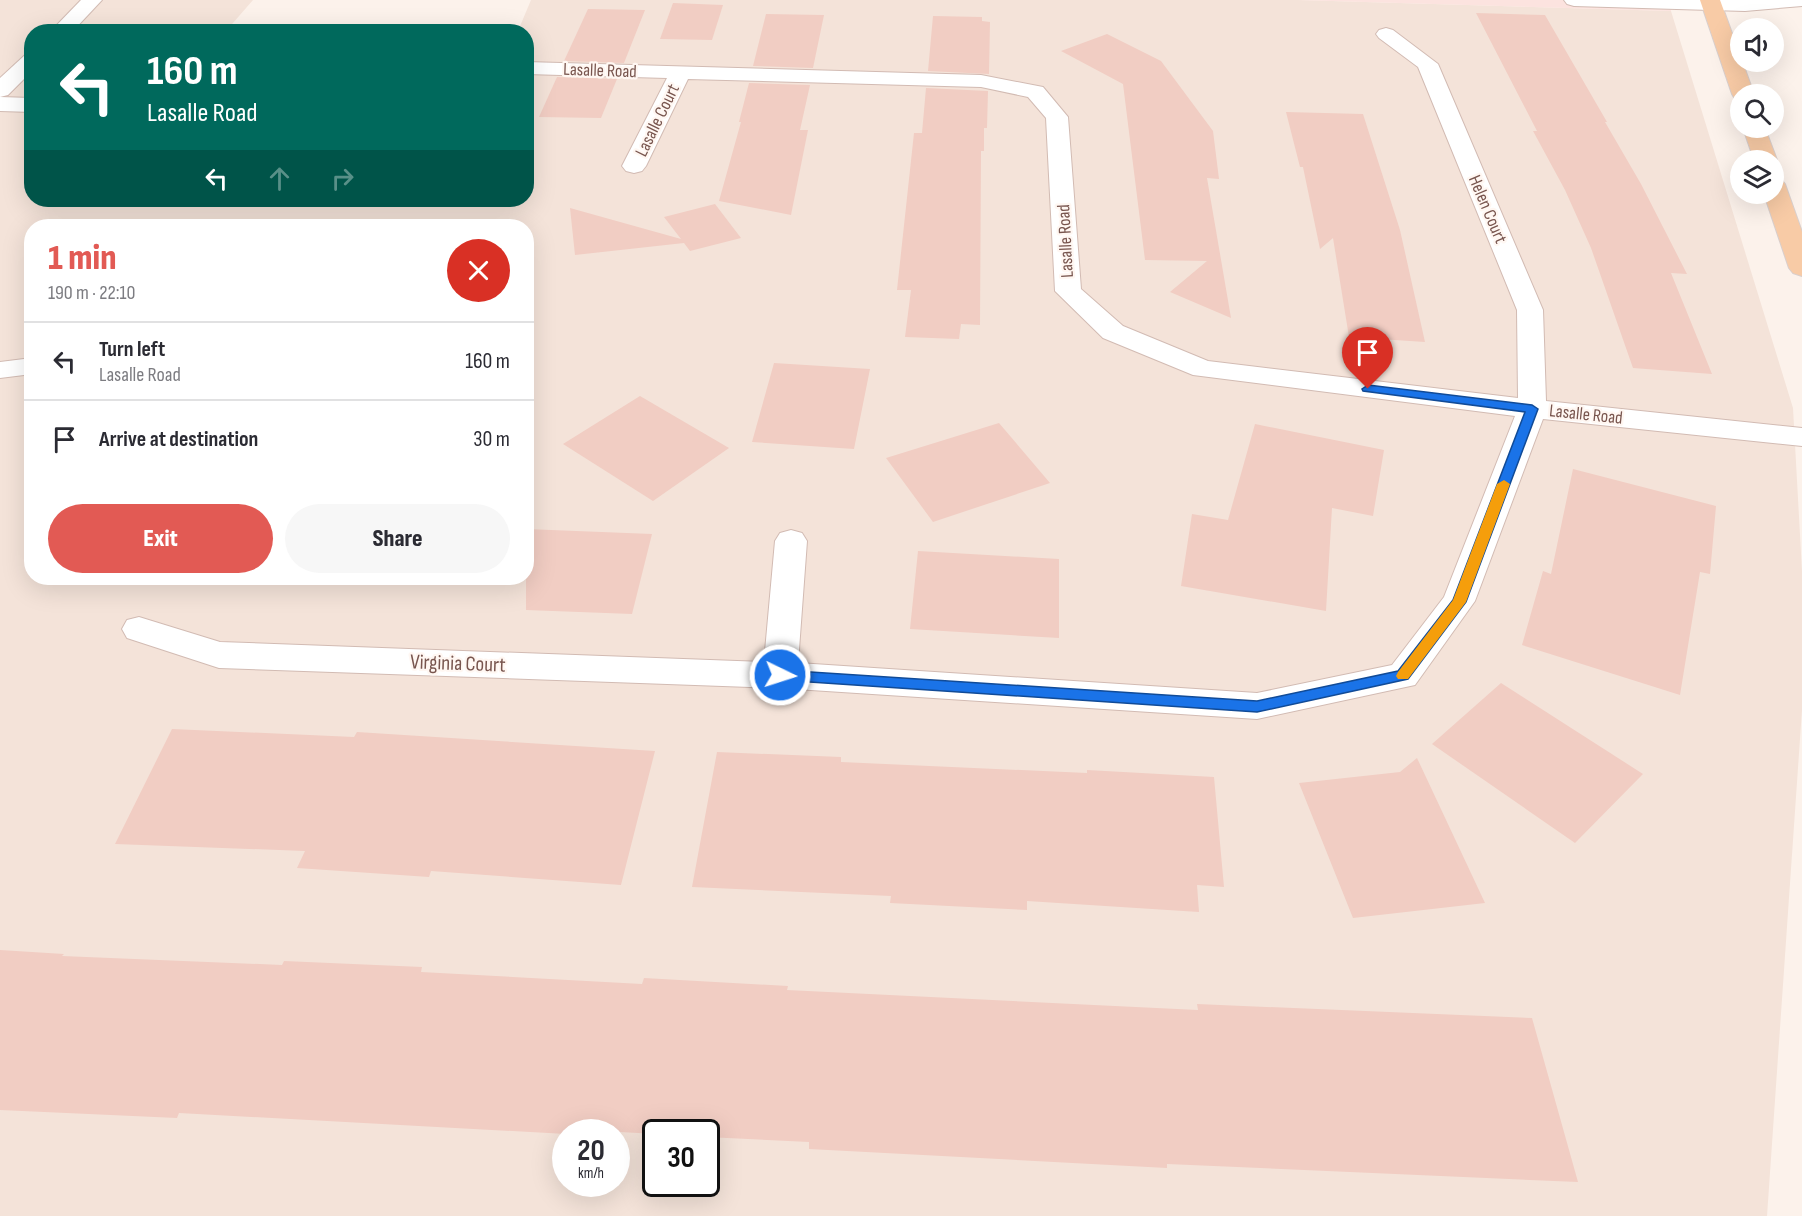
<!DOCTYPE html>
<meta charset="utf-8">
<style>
body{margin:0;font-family:"Sofia Sans Condensed",sans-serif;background:#f7f7f7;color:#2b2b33;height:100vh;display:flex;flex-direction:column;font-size:22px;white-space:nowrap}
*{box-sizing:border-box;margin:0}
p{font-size:20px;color:#7c7c81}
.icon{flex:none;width:33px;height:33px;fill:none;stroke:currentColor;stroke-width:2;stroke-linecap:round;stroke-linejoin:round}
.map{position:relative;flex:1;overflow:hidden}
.panel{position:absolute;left:24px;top:219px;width:510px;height:366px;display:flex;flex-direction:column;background:#fff;border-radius:24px;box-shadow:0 6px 24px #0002}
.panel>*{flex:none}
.banner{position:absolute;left:24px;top:24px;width:510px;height:183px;border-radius:24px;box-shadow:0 6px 24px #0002;background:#00695c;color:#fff;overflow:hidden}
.controls{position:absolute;left:1730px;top:18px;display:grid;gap:12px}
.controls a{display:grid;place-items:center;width:54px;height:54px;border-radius:50%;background:#fff;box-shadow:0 6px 24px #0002;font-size:30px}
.speed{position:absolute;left:552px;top:1119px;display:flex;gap:12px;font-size:30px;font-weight:700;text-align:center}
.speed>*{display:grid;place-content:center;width:78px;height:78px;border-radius:50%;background:#fff;box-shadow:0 6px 24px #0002;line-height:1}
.speed small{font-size:15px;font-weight:400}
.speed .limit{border:3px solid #111;border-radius:9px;background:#fff;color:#111}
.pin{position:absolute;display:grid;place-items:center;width:51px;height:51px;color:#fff;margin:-62px -26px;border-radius:50% 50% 50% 0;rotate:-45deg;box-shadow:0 0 6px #0007}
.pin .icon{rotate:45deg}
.me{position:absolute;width:66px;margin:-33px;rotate:94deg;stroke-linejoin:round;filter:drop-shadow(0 0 4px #0008)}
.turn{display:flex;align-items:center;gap:21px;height:126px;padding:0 24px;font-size:27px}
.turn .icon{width:78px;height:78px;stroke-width:2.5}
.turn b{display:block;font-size:42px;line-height:51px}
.lanes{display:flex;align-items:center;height:57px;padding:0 24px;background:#0003;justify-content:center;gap:30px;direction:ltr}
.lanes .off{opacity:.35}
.round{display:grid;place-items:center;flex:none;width:63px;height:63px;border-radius:32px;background:#f7f7f7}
.head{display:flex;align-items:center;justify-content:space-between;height:102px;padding:0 24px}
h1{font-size:36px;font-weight:800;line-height:45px;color:#e25a54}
.cta{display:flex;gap:12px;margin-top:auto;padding:12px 24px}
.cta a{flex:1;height:69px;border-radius:36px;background:#e25a54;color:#fff;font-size:24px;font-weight:800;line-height:69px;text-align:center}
.cta a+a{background:#f7f7f7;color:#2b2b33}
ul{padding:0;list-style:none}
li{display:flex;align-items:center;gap:18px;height:78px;padding:0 24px;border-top:2px solid #e1e1e2}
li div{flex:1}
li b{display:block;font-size:22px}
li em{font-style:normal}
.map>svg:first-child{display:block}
.residential{fill:#f4e3d9;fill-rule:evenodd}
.commercial{fill:#fce3df}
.building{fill:#f1cdc3}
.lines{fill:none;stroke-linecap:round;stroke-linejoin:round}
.minor-casing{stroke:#d2bbb3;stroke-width:2}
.major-casing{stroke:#d9cfcd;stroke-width:2}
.minor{fill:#fff;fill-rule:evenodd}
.major{fill:#f8cba6;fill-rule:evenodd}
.route{fill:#1a73e8;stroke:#114b97;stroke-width:1.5}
.slow{fill:#f59e0b}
.labels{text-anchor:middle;stroke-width:4.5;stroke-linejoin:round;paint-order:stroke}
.far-street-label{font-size:18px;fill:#78554e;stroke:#fff7f2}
.street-label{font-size:21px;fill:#78554e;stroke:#fff7f2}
</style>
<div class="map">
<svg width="1802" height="1216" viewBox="0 0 1802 1216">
<rect width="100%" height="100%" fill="#fcf2eb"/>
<path class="residential" d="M0,0H253L226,31L32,32V200H526V32L518,31L531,0H1298L1671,11L1793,408L1802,571V710L1767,1216H0ZM32,226H526V578H32ZM566,1132H616V1184H566ZM656,1132H706V1184H656Z"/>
<polygon class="commercial" points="1298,0 1669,0 1671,11"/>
<g class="building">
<polygon points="673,3 723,5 712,40 660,39"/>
<polygon points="588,9 645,10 624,63 564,61"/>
<polygon points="1476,13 1545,15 1607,122 1605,122 1641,184 1687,274 1671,273 1712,374 1633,368 1591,248 1565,190 1533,131 1537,131"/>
<polygon points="766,14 824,15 813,68 753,66"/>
<polygon points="933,16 982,17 982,21 990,22 989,74 928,71"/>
<polygon points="1107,34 1161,61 1213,131 1219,179 1207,178 1231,318 1170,292 1207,261 1145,260 1123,84 1061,51"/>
<polygon points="557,77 617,79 601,118 539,117"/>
<polygon points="749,83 810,85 800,130 808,130 791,215 719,201 741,122 739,122"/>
<polygon points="926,88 988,91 987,128 984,128 984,151 981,151 980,325 961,324 959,339 905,337 911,290 897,290 914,133 922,133"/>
<polygon points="1286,112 1363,114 1400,230 1425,342 1349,337 1333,238 1320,249 1303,167 1300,167"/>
<polygon points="715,204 741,238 690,251 684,243 575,255 570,208 681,239 664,217"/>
<polygon points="774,363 870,369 854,449 752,442"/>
<polygon points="640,396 729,448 653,501 563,444"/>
<polygon points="999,423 1050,483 933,522 886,458"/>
<polygon points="1255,424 1384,450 1373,516 1332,508 1326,611 1181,586 1192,514 1228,520"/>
<polygon points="1573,469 1716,506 1710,574 1700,572 1680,695 1522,645 1543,571 1551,574"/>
<polygon points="526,529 652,534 632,614 526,610"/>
<polygon points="918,551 1059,559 1059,638 910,629"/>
<polygon points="1501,683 1643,774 1575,843 1432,744"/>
<polygon points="172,729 354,737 357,732 655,751 621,885 431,871 429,877 297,868 305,851 115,844"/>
<polygon points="717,752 841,757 841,762 1087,773 1087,770 1214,777 1224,887 1197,885 1199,912 1027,901 1027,910 890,903 891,896 692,887"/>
<polygon points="1417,758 1485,903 1353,918 1299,783 1400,772"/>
<polygon points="0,950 64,954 62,956 282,965 284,961 422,967 421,972 642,984 644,978 788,986 787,990 1198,1010 1197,1004 1532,1018 1578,1182 1167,1164 1167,1168 809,1149 809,1142 706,1137 706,1132 656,1134 566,1129 566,1134 179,1113 177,1118 0,1110"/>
</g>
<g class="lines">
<g class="minor-casing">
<g id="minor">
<polygon points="81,0 102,0 72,32 50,32"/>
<polygon points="1564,0 1802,0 1802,6 1745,11 1574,6 1567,4"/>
<polygon points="1386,28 1393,30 1438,64 1543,310 1546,401 1802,428 1802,446 1543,419 1475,601 1415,685 1257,719 780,688 219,668 127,638 122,629 127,620 139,617 220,642 764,662 775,541 780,533 791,530 802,533 807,541 798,663 1257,693 1392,665 1444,597 1515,416 1193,375 1103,338 1055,291 1046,118 1028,97 981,87 688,79 646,166 642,171 634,173 626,171 622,166 667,78 526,74 526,62 981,75 1043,87 1068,117 1081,289 1123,326 1208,361 1518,398 1517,310 1418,67 1379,38 1376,34 1379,30"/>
<polygon points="32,53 32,71 8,95 0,97 0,78 25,55"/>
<polygon points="0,97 32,98 32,112 0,111"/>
<polygon points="32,358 32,374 0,378 0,362"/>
</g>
</g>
<g class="major-casing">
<g id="major">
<polygon points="1700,0 1720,0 1754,94 1740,94 1740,100 1735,99 1732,94"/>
<polygon points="1743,128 1765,128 1777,160 1773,165 1773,160 1754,160"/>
<polygon points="1773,177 1781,179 1785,184 1802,232 1802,276 1793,273 1789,268 1764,194 1773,194"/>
</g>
</g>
<use href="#minor" class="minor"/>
<use href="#major" class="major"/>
</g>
<polygon class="route" points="1368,385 1532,405 1538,409 1466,602 1408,679 1257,712 780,680 773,675 780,670 1257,701 1398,671 1453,600 1525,412 1363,391 1362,389"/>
<polygon class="slow" points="1504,480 1510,484 1466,602 1408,679 1398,679 1396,676 1398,672 1453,600 1497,484"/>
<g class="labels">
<g class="far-street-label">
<text transform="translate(600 70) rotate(2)" y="6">Lasalle Road</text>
<text transform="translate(657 120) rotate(-64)" y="6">Lasalle Court</text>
<text transform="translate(1488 209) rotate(67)" y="6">Helen Court</text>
<text transform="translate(1065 241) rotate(-93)" y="6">Lasalle Road</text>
<text transform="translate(1586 414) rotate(6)" y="6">Lasalle Road</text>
</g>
<g class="street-label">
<text transform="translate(458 663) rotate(2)" y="7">Virginia Court</text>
</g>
</g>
</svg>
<div class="controls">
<a><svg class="icon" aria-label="sound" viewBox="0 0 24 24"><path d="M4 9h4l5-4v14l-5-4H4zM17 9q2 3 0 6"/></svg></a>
<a><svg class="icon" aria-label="search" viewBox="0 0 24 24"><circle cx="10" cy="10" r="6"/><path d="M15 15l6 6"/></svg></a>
<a><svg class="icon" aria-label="layers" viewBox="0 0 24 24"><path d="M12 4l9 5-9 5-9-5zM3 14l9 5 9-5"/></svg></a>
</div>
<div class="speed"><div>20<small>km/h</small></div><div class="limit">30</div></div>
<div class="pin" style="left:1368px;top:389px;background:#d93025"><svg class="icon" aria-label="arrive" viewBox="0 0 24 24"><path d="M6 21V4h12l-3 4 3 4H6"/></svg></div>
<svg class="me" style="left:780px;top:675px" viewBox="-20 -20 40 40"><circle r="17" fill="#1a73e8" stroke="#fff" stroke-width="3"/><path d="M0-11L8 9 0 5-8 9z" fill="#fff"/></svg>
<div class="banner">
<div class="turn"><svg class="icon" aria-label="left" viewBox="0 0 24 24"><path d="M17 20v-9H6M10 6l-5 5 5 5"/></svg><div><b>160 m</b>Lasalle Road</div></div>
<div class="lanes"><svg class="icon" aria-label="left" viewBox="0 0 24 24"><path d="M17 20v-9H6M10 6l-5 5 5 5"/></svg><svg class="icon off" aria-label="ahead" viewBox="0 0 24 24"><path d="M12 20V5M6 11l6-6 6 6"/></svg><svg class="icon off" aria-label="right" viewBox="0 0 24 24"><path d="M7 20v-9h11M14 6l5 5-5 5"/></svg></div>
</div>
<section class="panel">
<div class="head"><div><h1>1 min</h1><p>190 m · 22:10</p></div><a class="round" style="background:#d93025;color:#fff"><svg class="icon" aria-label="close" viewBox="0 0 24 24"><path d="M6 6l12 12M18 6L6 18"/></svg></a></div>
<ul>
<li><svg class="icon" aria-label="left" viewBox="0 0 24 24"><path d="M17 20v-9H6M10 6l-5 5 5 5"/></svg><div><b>Turn left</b><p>Lasalle Road</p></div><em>160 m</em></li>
<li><svg class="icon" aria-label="arrive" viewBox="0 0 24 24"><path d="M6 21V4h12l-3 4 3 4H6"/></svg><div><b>Arrive at destination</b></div><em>30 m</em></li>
</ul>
<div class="cta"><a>Exit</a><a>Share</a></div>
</section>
</div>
